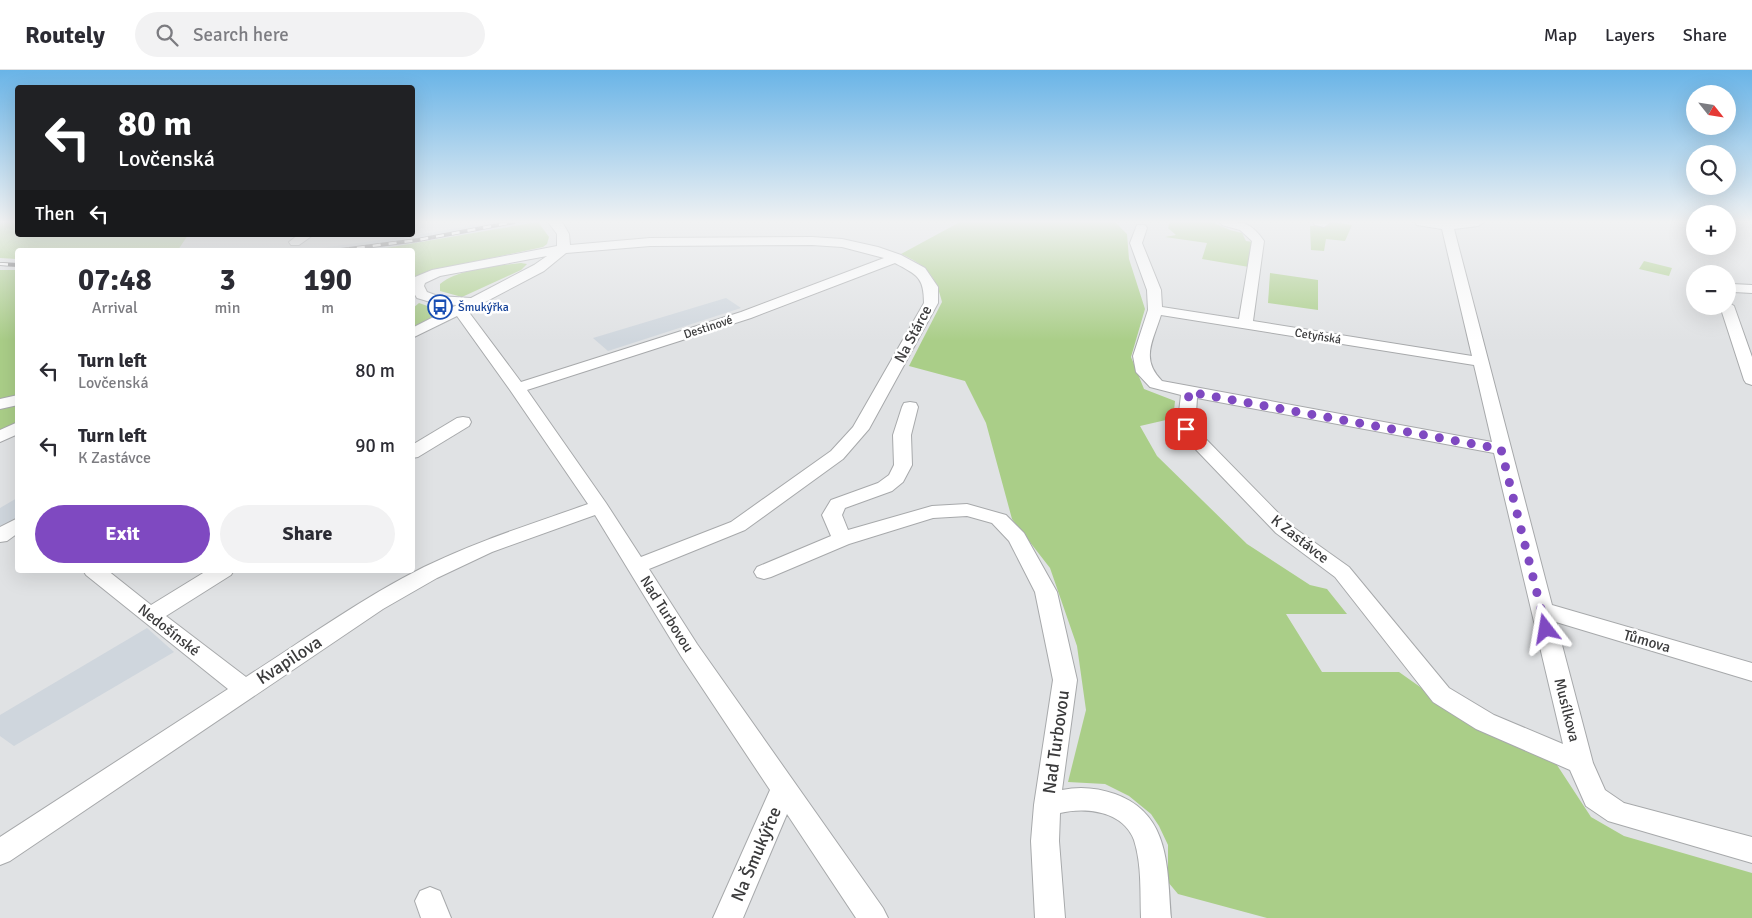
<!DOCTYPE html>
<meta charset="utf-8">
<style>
body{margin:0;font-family:Signika,sans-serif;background:#f2f2f3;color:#2b2b33;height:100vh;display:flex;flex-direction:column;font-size:19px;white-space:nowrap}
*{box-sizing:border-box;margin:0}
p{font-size:16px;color:#7c7c81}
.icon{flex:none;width:28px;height:28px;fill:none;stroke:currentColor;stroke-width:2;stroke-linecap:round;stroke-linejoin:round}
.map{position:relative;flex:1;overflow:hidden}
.side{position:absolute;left:15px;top:178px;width:400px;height:325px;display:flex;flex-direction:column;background:#fff;border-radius:5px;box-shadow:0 5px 20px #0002}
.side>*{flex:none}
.banner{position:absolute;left:15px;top:15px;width:400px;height:152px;border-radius:5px;box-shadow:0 5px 20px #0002;background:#202124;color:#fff;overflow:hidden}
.needle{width:32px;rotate:120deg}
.tools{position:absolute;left:1686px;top:15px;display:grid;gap:10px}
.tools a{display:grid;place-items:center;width:50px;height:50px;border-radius:50%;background:#fff;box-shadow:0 5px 20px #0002;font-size:25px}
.pin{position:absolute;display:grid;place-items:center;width:42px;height:42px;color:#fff;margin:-21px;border-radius:10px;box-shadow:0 2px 8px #0006}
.me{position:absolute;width:55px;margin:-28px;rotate:346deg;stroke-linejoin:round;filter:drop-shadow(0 0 4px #0008)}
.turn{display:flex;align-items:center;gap:18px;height:105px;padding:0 20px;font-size:22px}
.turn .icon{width:65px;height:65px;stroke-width:2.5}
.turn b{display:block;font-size:35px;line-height:42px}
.then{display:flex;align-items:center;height:48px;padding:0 20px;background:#0003;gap:10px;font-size:19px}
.eta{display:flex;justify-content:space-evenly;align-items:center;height:85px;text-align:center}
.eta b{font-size:30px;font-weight:700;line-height:35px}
.action{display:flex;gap:10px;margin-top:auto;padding:10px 20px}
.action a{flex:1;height:58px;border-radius:30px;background:#7f49c1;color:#fff;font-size:20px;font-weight:700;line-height:58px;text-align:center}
.action a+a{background:#f2f2f3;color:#2b2b33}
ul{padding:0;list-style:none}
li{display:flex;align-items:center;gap:15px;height:75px;padding:0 20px}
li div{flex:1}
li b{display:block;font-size:19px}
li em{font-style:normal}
header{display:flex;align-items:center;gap:30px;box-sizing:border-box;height:70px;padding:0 25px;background:#fff;border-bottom:1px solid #e1e1e2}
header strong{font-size:24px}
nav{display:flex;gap:28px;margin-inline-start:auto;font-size:18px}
.search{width:350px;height:45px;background:#f2f2f3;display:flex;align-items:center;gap:12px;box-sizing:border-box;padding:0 18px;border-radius:28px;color:#7c7c81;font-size:19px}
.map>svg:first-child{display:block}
.built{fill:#cfd6dd}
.green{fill:#aace88}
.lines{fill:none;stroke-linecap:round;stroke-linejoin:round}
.street-casing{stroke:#a7a9ab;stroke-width:2}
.street{fill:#fff;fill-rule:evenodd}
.rail-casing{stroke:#6b6b6d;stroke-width:4}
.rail{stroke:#fff;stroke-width:2.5;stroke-dasharray:8;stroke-linecap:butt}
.route{stroke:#7f49c1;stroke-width:9;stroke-dasharray:0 16.2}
.labels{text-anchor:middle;stroke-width:5;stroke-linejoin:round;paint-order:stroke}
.far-transit-label{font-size:12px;fill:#164399;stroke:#fff;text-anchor:start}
.far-street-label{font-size:12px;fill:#3b3b3c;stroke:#fff}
.street-label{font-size:15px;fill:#3b3b3c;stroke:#fff}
.near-street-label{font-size:18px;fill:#3b3b3c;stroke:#fff}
</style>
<header>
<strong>Routely</strong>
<div class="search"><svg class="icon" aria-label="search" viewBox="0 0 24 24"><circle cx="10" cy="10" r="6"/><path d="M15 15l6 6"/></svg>Search here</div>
<nav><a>Map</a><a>Layers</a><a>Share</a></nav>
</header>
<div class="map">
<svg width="1752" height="848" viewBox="0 0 1752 848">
<rect width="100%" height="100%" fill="#e0e2e4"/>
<g class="built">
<polygon points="492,152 535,152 468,165 374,180 306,180 417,165"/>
<polygon points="726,228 741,238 608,281 593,268"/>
<polygon points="17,428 17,448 0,459 0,438"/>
<polygon points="147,558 174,582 14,676 0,666 0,645"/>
</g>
<g class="green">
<polygon points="0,152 17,152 18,165 188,165 178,180 18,180 17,189 0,188"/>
<polygon points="538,152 549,167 547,174 543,177 430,201 413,208 412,180 374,180"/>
<path d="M960,152H1115L1127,164L1129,189L1145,239L1131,287L1144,319L1175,331L1173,351L1166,350L1140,356L1157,386L1247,474L1310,515L1327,519L1347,544H1286L1322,602H1399L1447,636L1555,692L1591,747L1624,766L1752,803V848H1267L1178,824L1168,812V775L1159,756L1151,744L1129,726L1105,714L1068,712L1086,640L1077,576L1050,498L1012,449L986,353L965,311L909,296L942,232C936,206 926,195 901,184Z"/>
<polygon points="1170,152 1211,152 1230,160 1242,163 1246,171 1253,172 1249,197 1202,189 1207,173 1165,167 1176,165 1168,158"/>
<polygon points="1332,152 1352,155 1345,171 1326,169 1324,181 1311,180 1310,156 1328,156"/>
<polygon points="1644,191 1672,198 1669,206 1639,199"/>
<path d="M521,193L527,194L521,200L462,227L440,221V214C458,199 497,196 521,193Z"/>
<polygon points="0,200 18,200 17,326 0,331"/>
<polygon points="1270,203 1318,210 1318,240 1268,233"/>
<polygon points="419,233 447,243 413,260 413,238"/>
<polygon points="17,333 17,353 6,361 0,359 0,338"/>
</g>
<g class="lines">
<g class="street-casing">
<g id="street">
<path d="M548,152H562L569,164L570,175L650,168L812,167L842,169L878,177L901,185L925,198L938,217V233L869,359L843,389L745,460L649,499L697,574L883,838L888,848H856L787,744L743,848H713L770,720L681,586L595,445L492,482L437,508L383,539L10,791L0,795V767L228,619L86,505L83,500H107L151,535L208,500H234L231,505L166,546L246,607C304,570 362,528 424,497C477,471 532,454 588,434L510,320L457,246L412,268V258L457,235L437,234L417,228L412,220L413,210L415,207L432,200L557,176V164ZM812,175L842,177L884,188L741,242L521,312L468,241L544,201L566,183L650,176ZM547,186L534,195L471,228L438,226L427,222L424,216L425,213L440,206ZM895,193C917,205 924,207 924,233L853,357L831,381L731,452L641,487L606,433L527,320L751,248Z"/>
<path d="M1220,152C1242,151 1251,152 1264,171L1253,251L1472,286L1442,159L1417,155L1415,152H1484L1478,156L1454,159L1552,535L1752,593V611L1556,552L1593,693L1605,720L1624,733L1752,767V793L1608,751L1586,736L1570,700L1476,659L1433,632L1335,507L1276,463L1180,363L1177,359L1181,325L1150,317L1136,302L1133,286L1148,240L1147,220L1130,173L1137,155H1145L1147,158L1142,173L1161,220L1162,237L1239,249L1252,171L1240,160L1222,155ZM1161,245L1474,295L1492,372L1162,311C1140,289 1153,271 1161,245ZM1197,328L1494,383L1563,674L1494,645L1449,618L1349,497L1290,455L1195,358Z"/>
<polygon points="1313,152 1329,152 1330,153 1324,157 1315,155"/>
<polygon points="298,165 313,165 299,175 291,175 289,172"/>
<polygon points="1732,214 1752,215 1752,223 1734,222 1728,224 1728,215"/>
<polygon points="1728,232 1734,236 1752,287 1752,315 1746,313 1744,310 1720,236 1728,236"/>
<polygon points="18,325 18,335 0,339 0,329"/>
<path d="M910,332L916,333L918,337L911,365L912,395L903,412L892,421L845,438L842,445L848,460L932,436L967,434L1006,445L1024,463L1057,522L1077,610L1062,720C1080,716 1098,718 1115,724C1171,744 1167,799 1171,848H1141C1140,823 1142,795 1134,770C1123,741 1086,737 1060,743L1059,771L1065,848H1035L1031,771L1034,735L1053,610L1035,522L1009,471L992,453L967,446L933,448L849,474L771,507L764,509L757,507L754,502L757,497L831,466L822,445L831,430L878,413L889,405L894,395L893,365L902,337L904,333Z"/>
<polygon points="463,347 469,348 471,352 469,356 418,387 412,388 412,375 457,348"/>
<polygon points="18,352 18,364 0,372 0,360"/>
<polygon points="18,448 18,463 7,471 0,472 0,457"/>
<polygon points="430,817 440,821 451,848 421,848 415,831 420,821"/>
</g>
</g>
<use href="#street" class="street"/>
<g class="rail-casing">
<g id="rail">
<polyline points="341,180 418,170 514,152"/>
<polyline points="0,194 18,195"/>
</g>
</g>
<use href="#rail" class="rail"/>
</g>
<linearGradient id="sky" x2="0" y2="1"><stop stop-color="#69b4e7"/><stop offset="0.56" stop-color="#f1f2f3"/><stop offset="1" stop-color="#f1f2f3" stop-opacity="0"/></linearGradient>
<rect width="1752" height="271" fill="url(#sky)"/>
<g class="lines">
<polyline class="route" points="1186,359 1189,322 1501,379 1546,559"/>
</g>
<defs>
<g id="bus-ring" transform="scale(1.25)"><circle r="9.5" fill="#fff" stroke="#1a4fb4" stroke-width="1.5"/><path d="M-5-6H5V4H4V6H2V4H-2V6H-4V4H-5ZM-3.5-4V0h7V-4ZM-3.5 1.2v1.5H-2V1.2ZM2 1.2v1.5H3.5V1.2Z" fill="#1a4fb4"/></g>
</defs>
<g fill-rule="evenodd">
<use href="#bus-ring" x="440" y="237"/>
</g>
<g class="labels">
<g class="far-transit-label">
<text x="458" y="241">Šmukýřka</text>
</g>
<g class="far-street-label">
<text transform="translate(708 257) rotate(-18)" y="4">Destinové</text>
<text transform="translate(1318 266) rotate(9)" y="4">Cetyňská</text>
</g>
<g class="street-label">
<text transform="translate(913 264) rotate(-62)" y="5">Na Stárce</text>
<text transform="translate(1300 469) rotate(38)" y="5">K Zastávce</text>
<text transform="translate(667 544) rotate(58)" y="5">Nad Turbovou</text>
<text transform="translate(169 560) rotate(38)" y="5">Nedošínské</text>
<text transform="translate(1647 571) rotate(16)" y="5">Tůmova</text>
<text transform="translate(1567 640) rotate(76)" y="5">Musílkova</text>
</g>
<g class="near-street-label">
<text transform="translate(289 590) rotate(-33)" y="6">Kvapilova</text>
<text transform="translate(1056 672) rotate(-82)" y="6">Nad Turbovou</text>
<text transform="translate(756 784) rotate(-67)" y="6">Na Šmukýřce</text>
</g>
</g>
</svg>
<div class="tools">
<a><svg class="needle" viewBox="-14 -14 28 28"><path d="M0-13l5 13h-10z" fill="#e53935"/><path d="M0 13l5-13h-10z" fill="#7c7c81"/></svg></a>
<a><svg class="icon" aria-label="search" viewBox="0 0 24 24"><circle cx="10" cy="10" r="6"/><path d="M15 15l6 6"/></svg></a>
<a>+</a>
<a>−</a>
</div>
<div class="pin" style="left:1186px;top:359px;background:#d93025"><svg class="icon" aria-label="arrive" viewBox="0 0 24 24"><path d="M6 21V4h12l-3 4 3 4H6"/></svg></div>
<svg class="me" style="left:1546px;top:559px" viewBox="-20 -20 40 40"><path d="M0-17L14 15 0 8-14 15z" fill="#7f49c1" stroke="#fff" stroke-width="4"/></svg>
<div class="banner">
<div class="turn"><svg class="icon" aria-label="left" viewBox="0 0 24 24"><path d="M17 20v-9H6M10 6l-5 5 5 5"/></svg><div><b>80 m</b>Lovčenská</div></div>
<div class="then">Then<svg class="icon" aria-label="left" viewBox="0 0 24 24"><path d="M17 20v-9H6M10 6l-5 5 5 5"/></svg></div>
</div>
<section class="side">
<div class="eta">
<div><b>07:48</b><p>Arrival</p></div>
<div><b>3</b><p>min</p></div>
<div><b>190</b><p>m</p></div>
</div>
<ul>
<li><svg class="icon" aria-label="left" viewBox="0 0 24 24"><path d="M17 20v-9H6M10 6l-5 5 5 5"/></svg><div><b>Turn left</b><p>Lovčenská</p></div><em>80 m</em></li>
<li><svg class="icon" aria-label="left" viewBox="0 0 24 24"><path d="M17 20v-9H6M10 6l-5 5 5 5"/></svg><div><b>Turn left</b><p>K Zastávce</p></div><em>90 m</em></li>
</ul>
<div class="action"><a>Exit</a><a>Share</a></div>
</section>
</div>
